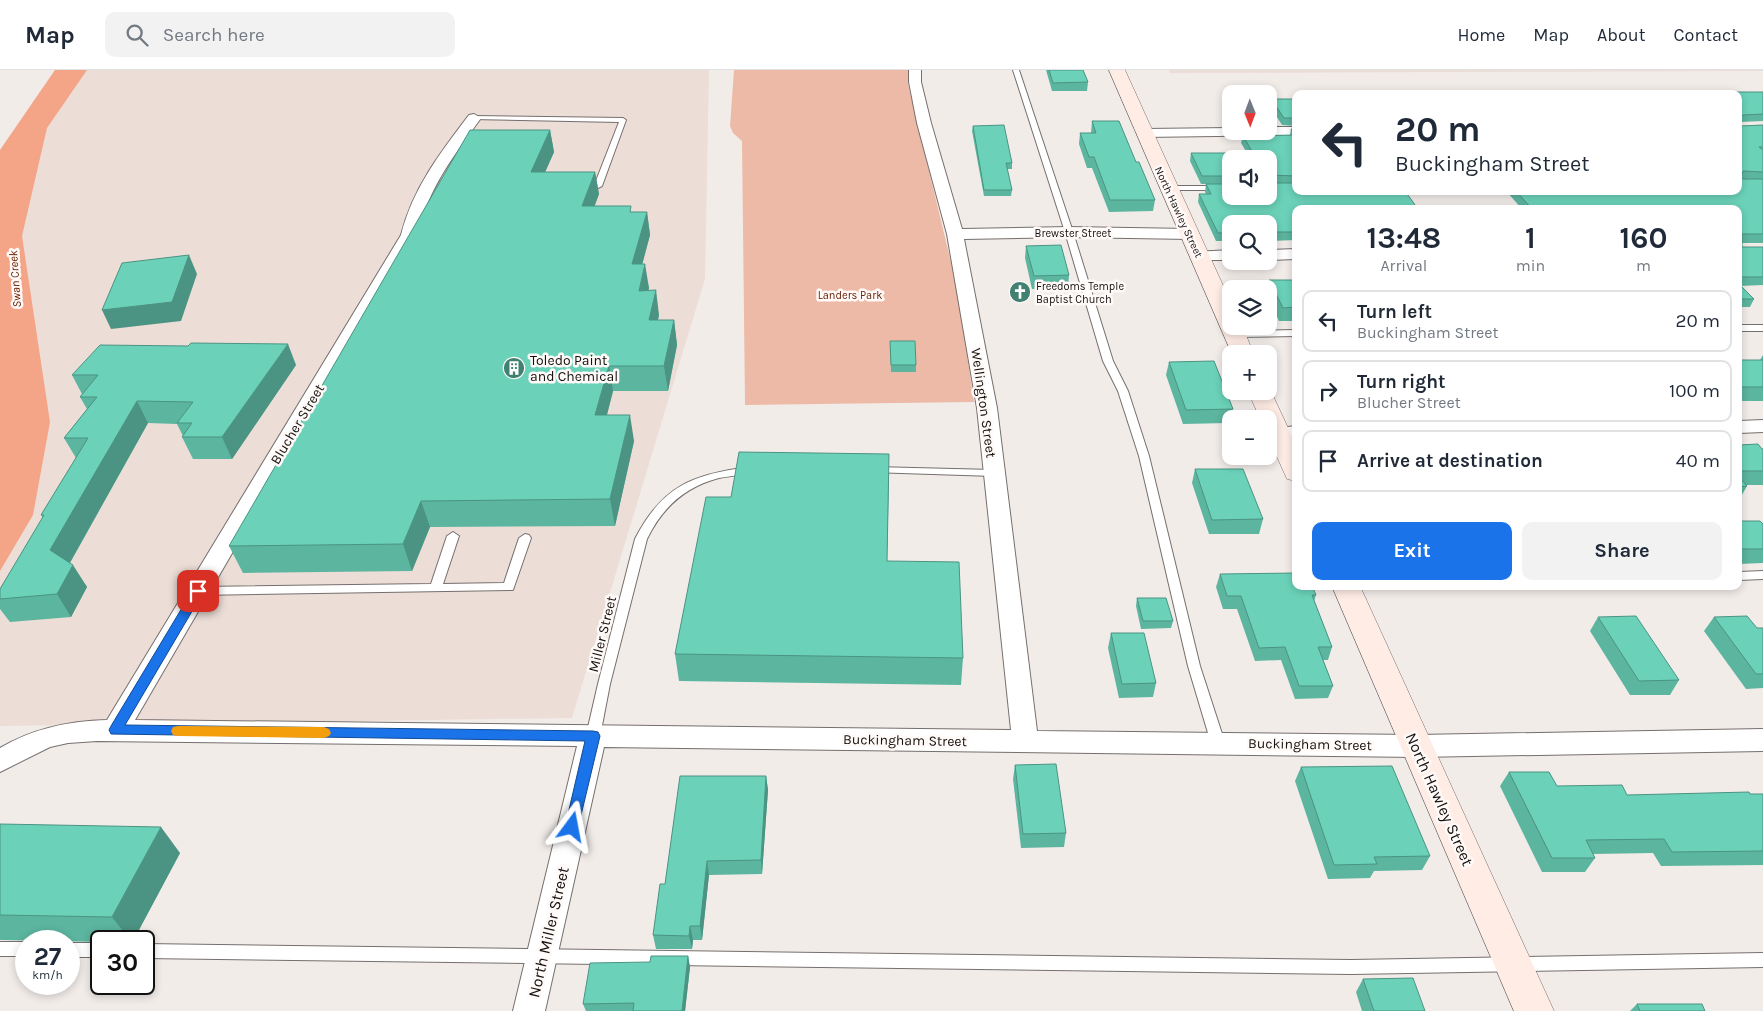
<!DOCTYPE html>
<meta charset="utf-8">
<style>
body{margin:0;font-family:Karla,sans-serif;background:#f2f2f3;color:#1f2937;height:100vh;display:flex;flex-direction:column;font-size:19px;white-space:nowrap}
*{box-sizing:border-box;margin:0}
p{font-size:16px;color:#747a83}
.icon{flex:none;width:28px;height:28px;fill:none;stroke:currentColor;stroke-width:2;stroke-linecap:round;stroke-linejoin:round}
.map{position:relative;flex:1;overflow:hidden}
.side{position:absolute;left:1292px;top:135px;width:450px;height:385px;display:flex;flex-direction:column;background:#fff;border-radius:10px;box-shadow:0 2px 8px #0003}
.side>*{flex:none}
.banner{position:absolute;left:1292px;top:20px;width:450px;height:105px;border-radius:10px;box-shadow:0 2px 8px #0003;background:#fff;color:#1f2937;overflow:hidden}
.needle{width:32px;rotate:179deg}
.tools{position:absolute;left:1222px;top:15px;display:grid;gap:10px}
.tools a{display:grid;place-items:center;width:55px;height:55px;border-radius:10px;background:#fff;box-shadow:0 2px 8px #0003;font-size:25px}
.speed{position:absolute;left:15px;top:860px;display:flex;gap:10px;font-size:25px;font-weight:700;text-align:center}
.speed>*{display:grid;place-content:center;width:65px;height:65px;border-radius:50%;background:#fff;box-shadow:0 2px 8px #0003;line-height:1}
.speed small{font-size:12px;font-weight:400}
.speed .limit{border:2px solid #111;border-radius:8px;background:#fff;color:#111}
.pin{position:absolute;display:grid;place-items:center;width:42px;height:42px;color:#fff;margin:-21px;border-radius:10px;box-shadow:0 2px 8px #0006}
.me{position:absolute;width:55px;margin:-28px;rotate:13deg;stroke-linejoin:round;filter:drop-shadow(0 0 4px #0008)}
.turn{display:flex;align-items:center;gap:18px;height:105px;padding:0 20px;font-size:22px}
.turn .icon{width:65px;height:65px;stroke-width:2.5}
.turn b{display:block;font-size:35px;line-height:42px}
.eta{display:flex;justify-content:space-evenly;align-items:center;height:85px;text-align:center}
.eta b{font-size:30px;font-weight:700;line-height:35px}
.primary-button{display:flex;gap:10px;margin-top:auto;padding:10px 20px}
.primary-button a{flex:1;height:58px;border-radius:10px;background:#1a73e8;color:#fff;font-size:20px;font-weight:700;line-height:58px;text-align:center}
.primary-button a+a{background:#f2f2f3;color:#1f2937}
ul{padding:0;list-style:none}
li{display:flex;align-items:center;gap:15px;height:62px;margin:0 10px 8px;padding:0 10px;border:2px solid #e0e1e3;border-radius:10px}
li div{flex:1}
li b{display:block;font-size:19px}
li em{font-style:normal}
header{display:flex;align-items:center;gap:30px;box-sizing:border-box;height:70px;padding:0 25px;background:#fff;border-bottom:1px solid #e0e1e3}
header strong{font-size:24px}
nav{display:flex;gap:28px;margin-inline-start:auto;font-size:18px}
.search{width:350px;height:45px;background:#f2f2f3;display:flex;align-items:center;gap:12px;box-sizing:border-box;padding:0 18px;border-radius:10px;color:#747a83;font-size:19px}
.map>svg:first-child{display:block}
.built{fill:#ecddd7}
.green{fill:#eebaa8}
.water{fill:#f4a588}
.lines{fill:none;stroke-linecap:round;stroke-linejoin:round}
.lane-casing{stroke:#756f6d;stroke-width:2}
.street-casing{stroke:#756f6d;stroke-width:2}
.secondary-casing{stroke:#756f6d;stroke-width:1}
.lane{fill:#fff;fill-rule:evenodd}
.street{fill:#fff;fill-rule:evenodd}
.secondary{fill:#feece5;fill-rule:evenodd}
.wall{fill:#5cb59f;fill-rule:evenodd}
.shaded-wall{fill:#4b9382}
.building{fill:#6bd2b9;stroke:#4b9382}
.route{fill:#1a73e8;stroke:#114b97}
.slow{fill:#f59e0b}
.labels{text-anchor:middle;stroke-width:5;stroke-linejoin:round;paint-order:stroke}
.far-street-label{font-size:11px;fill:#131110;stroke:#fff9f7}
.far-poi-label{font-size:11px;fill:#131110;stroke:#fff9f7;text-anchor:start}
.far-park-label{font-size:11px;fill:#672204;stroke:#fff9f7}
.far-water-label{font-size:12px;font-style:italic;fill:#682305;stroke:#fff9f7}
.poi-label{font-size:14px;fill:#131110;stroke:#fff9f7;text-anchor:start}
.street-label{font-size:14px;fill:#131110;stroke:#fff9f7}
.near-street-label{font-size:16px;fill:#131110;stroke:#fff9f7}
</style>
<header>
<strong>Map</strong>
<div class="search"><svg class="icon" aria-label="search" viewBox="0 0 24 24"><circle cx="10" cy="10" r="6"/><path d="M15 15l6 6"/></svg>Search here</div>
<nav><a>Home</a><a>Map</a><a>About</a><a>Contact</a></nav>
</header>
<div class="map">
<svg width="1763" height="941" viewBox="0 0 1763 941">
<rect width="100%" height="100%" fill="#f2ece9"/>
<g class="built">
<polygon points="55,0 709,0 705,209 572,648 0,656 0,80"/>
<polygon points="1169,0 1763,0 1763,1 1170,3"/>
</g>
<polygon class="green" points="734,0 909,0 908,14 957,217 974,332 745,335 742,71 733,63 730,56"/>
<polygon class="water" points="55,0 87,0 47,58 22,166 50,352 33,445 0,501 0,80"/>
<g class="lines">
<g class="lane-casing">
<g id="lane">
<polygon points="1013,0 1019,0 1073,162 1113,291 1128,321 1149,386 1200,596 1225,673 1223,677 1218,678 1213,677 1211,673 1188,596 1139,386 1118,321 1103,291 1065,162"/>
<polygon points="474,46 623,48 626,50 602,116 598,118 594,116 619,52 472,49 472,47"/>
<rect x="1165" y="116" width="66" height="4"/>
<rect x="1739" y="255" width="24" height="6"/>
<polygon points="1296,260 1296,266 1234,267 1229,264 1234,261"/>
<path d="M750,397L755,400L754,402C742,405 730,406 719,408C684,417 662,438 647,469L610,614L600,666L598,670L593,671L588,670L586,666L598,614L635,469C662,416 693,404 750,397Z"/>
<polygon points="874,397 994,400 999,403 994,406 870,402 869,400"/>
<polygon points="453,462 459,466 443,514 504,513 519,468 525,464 529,465 531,468 513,520 198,525 192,521 198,517 431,514 447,466"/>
<polygon points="1763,501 1763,509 1739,510 1739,502"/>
<rect x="0" y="872" width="26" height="14"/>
<rect x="69" y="873" width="32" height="14"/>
<polygon points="144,874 1351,890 1763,883 1763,897 1351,904 144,888"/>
</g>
</g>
<g class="street-casing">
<g id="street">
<path d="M909,0H921V12L931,53L962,159L1069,157L1190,159L1196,161L1198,164L1196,167L1190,169L1069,167L964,169L997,338L1037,661L1417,665L1763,659V681L1417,687L604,677L545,941H513L577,676L97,671L68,673L50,677L0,702V678C34,658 69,651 107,650L401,165C413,118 440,83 469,45L474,44L481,48C453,87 429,117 417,165L135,650L1011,660L977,338L947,164L917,53L909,12Z"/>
<polygon points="1269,57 1296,57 1296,65 1144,67 1137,63 1144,59 1231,58 1231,61 1269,61"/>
<polygon points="1296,179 1296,189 1269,190 1269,180"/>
<polygon points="1231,180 1231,190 1194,190 1192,186 1194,182"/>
<polygon points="1763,350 1763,362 1739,363 1739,351"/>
<polygon points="1296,356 1296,368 1278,369 1271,367 1269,364 1271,359"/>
</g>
</g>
<g class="secondary-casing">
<g id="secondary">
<polygon points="1109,0 1125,0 1231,233 1231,256 1242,256 1254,284 1232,284"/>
<polygon points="1269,317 1296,375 1296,411 1287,409 1269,369 1269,349 1260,349 1248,321 1269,321"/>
<polygon points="1332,516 1360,516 1554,941 1514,941"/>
</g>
</g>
<use href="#lane" class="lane"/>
<use href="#street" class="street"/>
<use href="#secondary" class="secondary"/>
</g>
<g class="wall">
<polygon points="1046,0 1083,0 1088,12 1087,21 1052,21"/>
<polygon points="1696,22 1763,22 1763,51 1741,52 1741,56 1763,55 1763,173 1742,173 1742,177 1763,177 1763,215 1740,216 1754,229 1750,237 1739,237 1739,139 1522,139 1506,121 1739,121 1739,24 1695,24"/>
<polygon points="1271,29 1296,29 1296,56 1282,55 1270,36"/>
<polygon points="1092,51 1136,92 1155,130 1153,141 1109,142 1092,98 1087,98 1079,74 1080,63 1091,63"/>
<polygon points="973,56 1012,93 1012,99 1007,99 1012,120 1011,126 984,126 972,61"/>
<path d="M1291,59H1296V170L1269,171V154H1231V171H1216L1198,132L1199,124H1206L1205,122L1206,114H1201L1190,91L1191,83H1247L1241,73L1243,66L1290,65ZM1231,89L1269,126H1231Z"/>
<polygon points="550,60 554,82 545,102 595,102 599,124 594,136 632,142 647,142 650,165 642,194 649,218 648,221 659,245 658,250 674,250 677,275 668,321 613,321 607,345 634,371 615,456 430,457 412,501 243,503 229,476"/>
<polygon points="1026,176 1069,205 1068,218 1032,219 1025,188"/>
<polygon points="1269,210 1296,210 1296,251 1279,251 1269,230 1269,219 1266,219"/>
<polygon points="890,271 916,295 916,302 891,302"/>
<polygon points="1763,285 1763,331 1739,331 1739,290 1760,290"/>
<polygon points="1169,292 1233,339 1229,353 1183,354 1166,305"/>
<polygon points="296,295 232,389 193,389 182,367 183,366 177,354 148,353 70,493 87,517 71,547 10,552 0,539 0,519 43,448 41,445 76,388 64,368 87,339 80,327 82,324 72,305"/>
<polygon points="1739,375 1763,379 1763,415 1746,415 1747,416 1739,430"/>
<polygon points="1195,399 1263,449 1259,464 1209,464 1192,413"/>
<polygon points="889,410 887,491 963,588 961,615 679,611 675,584 731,427"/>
<polygon points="1739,451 1763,454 1763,493 1739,494"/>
<polygon points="1220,504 1316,525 1314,531 1332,577 1328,590 1323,590 1333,616 1328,628 1295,629 1281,590 1255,591 1237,539 1223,539 1216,517"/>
<polygon points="1137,528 1173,551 1171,558 1141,559 1136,536"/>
<polygon points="1598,547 1679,610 1670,625 1630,625 1590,561"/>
<polygon points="1714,547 1757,558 1763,558 1763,618 1746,619 1704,561"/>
<polygon points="1111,563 1156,613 1153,627 1119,628 1108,578"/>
<polygon points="1015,695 1066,763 1064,777 1021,778 1013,709"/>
<polygon points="1301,697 1430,786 1422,800 1374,801 1370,808 1328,809 1295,711"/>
<polygon points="1509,702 1557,716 1627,725 1763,724 1763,795 1661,796 1653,783 1593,784 1595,788 1585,802 1542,802 1500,716"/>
<polygon points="766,706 768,720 762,804 709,805 702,870 693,870 692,879 656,879 653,865 665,814"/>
<polygon points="0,754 180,783 133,871 101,871 101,872 0,870"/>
<polygon points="688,886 690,897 685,941 586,941 583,934 650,892"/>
<polygon points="1363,909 1425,941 1362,941 1356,922"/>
<polygon points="1637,934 1705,941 1630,941"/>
</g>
<g class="shaded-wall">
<polygon points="550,60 554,82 535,125 531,102"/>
<polygon points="595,102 599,124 586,160 582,136"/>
<polygon points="647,142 650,165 636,218 632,194"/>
<polygon points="189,185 197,204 181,251 111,259 102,240"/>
<polygon points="645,194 649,218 642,245 639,221"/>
<polygon points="656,220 659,245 652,275 649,250"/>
<polygon points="674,250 677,275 668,321 664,296"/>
<polygon points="288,274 296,295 232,389 222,367"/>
<polygon points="609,296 613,321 600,371 595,345"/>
<polygon points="137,331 148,353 64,503 50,480"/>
<polygon points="630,345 634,371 615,456 610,429"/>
<polygon points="421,431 430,457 412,501 403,474"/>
<polygon points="73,495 87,517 71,547 57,524"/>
<polygon points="766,706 768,720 762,804 761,790"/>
<polygon points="161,757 180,783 133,871 131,871 112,847"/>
<polygon points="707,791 709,805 702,870 700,856"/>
<polygon points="690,856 693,870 692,879 689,866"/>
<polygon points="688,886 690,897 685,941 682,941"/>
</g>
<g class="building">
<polygon points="1049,0 1083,0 1088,12 1053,13"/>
<polygon points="1552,21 1554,24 1498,24 1496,22"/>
<polygon points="1696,22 1763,22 1763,44 1743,45 1741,46 1741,56 1763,55 1763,77 1759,77 1763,80 1763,102 1743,101 1741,107 1743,109 1763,109 1763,164 1742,164 1742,177 1763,177 1763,207 1739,207 1739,139 1532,139 1516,121 1739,121 1739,24 1698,24"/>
<polygon points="1271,29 1296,29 1296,48 1284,48"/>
<polygon points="1092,51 1119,51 1136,92 1139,92 1155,130 1110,130 1094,87 1089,87 1080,63 1096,63"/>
<polygon points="1004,55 1012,93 1006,93 1012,120 984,120 973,56"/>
<polygon points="1291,59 1296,59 1296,106 1271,105 1269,111 1271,113 1296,113 1296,121 1405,121 1418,139 1296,139 1296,162 1269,162 1269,154 1231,154 1231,163 1218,163 1199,124 1211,124 1206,114 1231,114 1231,126 1269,126 1269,89 1231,89 1231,106 1202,106 1191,83 1253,83 1243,66 1295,65"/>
<polygon points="470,60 550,60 531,102 595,102 582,136 631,136 630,142 647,142 632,194 645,194 639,221 656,220 649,250 674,250 664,296 609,296 595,345 630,345 610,429 421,431 403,474 229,476"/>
<polygon points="1061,175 1069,205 1034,206 1026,176"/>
<polygon points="189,185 172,232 102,240 122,193"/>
<polygon points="1269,210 1296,210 1296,237 1283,238"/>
<polygon points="1739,214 1754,229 1739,229"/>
<polygon points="890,271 915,271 916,295 891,295"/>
<polygon points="191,273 288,274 222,367 182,367 192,353 177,353 193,332 137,331 50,480 73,495 57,524 0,529 0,519 44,445 41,445 88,368 64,368 97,327 80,327 98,305 72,305 100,275 188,276"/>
<rect x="1739" y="290" width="24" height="27"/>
<polygon points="1214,291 1233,339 1186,340 1169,292"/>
<polygon points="1758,374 1762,379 1763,379 1763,401 1739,401 1739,375"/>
<polygon points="739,382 889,384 887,491 959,492 963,588 675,584 706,427 731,427"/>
<polygon points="1195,399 1243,399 1263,449 1212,450"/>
<polygon points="1739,407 1747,416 1739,417"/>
<polygon points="1739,451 1760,451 1763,454 1763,479 1739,479"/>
<polygon points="1296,503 1296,516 1312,516 1316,525 1312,525 1332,577 1318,577 1333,616 1299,616 1285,577 1259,578 1241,526 1227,526 1220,504"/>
<polygon points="1137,528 1166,528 1173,551 1143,551"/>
<polygon points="1636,546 1679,610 1639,611 1598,547"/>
<polygon points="1747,546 1757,558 1763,558 1763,604 1756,604 1714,547"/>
<polygon points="1111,563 1144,563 1156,613 1122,614"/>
<polygon points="1056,694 1066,763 1023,764 1015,695"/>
<polygon points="1392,696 1430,786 1374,787 1377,794 1334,795 1301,697"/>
<polygon points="1509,702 1549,702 1557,716 1622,715 1627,725 1749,722 1750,724 1763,724 1763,781 1672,782 1664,769 1586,770 1595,788 1552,788"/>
<polygon points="680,706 766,706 761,790 707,791 700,856 690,856 689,866 653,865 660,814 665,814"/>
<polygon points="0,754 161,757 112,847 0,845"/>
<polygon points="651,886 688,886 682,941 633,941 634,933 583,934 590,893 650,892"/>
<polygon points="1413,908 1425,941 1374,941 1363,909"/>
<polygon points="1637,934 1702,934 1705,941 1640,941"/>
</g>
<polygon class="route" points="198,517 204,521 125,655 593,661 598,662 600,666 577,762 572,763 567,762 565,757 585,671 111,664 109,660 111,656 194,518"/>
<polygon class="slow" points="178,656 324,657 329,659 331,663 329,666 324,668 178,666 173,665 171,661 173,657"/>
<defs>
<g id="church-disc" transform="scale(1.125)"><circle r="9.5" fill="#408172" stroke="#fff9f7"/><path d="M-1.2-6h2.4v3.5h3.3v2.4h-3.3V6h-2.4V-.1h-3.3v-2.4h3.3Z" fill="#fff"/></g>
<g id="building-disc" transform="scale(1.125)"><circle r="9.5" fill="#408172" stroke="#fff9f7"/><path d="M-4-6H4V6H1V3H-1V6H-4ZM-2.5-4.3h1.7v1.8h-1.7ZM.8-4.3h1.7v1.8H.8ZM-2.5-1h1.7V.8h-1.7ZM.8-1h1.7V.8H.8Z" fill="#fff"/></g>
</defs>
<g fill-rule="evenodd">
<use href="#church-disc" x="1020" y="222"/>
<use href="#building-disc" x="514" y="298"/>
</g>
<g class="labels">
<g class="far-street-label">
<text transform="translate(1179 142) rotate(65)" y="4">North Hawley Street</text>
<text x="1073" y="167">Brewster Street</text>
</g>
<g class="far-poi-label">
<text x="1036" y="220">Freedoms Temple<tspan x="1036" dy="13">Baptist Church</tspan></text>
</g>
<g class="far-park-label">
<text x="850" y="229">Landers Park</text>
</g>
<g class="far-water-label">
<text transform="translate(15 209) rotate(-94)" y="4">Swan Creek</text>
</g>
<g class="poi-label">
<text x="530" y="295">Toledo Paint<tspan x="530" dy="16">and Chemical</tspan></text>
</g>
<g class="street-label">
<text transform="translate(984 333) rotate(82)" y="5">Wellington Street</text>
<text transform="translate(297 354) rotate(-59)" y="5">Blucher Street</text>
<text transform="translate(602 564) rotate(-76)" y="5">Miller Street</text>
<text transform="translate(905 670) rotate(1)" y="5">Buckingham Street</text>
<text transform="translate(1310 674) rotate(1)" y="5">Buckingham Street</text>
</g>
<g class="near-street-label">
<text transform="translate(1440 729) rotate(66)" y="6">North Hawley Street</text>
<text transform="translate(548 862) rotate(-77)" y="6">North Miller Street</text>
</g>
</g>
</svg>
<div class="tools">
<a><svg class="needle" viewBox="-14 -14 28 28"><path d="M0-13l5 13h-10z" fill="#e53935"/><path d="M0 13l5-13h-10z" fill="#747a83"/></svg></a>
<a><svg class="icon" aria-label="sound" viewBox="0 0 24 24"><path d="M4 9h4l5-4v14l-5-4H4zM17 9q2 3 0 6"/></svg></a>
<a><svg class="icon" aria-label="search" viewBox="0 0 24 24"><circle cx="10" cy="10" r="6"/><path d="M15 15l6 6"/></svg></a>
<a><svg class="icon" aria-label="layers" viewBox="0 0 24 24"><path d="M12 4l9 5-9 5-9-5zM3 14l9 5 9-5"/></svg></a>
<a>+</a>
<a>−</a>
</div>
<div class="speed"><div>27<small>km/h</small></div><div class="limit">30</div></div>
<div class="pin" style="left:198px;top:521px;background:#d93025"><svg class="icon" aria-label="arrive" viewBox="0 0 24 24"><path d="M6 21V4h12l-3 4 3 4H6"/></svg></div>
<svg class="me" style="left:572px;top:757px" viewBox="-20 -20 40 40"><path d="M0-17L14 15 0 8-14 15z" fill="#1a73e8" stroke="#fff" stroke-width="4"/></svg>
<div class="banner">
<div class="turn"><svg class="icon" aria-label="left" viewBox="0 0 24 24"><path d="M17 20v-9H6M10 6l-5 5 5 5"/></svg><div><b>20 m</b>Buckingham Street</div></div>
</div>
<section class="side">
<div class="eta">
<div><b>13:48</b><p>Arrival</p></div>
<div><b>1</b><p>min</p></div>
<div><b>160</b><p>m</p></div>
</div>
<ul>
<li><svg class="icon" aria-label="left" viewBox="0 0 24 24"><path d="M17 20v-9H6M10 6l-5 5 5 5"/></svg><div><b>Turn left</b><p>Buckingham Street</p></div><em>20 m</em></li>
<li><svg class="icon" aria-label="right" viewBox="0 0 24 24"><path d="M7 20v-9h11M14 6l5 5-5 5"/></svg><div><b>Turn right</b><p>Blucher Street</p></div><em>100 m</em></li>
<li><svg class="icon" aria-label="arrive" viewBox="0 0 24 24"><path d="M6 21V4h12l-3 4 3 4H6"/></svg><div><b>Arrive at destination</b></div><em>40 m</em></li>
</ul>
<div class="primary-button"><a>Exit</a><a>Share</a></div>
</section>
</div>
